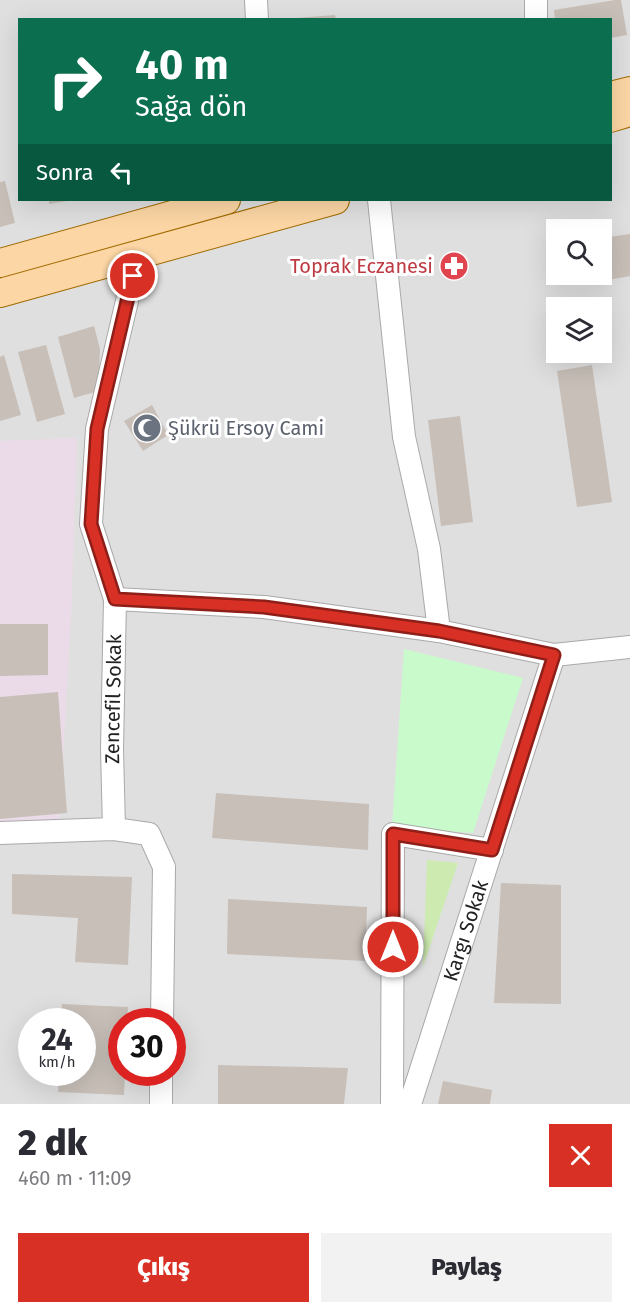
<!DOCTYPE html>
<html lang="tr">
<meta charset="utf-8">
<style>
body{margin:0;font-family:"Fira Sans",sans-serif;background:#f2f2f3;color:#2b2b33;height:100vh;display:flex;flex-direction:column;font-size:22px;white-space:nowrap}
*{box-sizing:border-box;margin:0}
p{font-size:20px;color:#7c7c81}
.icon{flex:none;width:33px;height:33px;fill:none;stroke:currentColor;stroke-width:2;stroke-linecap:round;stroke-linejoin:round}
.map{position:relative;height:1104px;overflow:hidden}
.panel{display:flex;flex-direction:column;background:#fff;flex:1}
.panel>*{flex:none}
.top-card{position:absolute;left:18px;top:18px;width:594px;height:183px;border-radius:0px;box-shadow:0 6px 24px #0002;background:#0b6e4f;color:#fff;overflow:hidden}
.controls{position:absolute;left:546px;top:219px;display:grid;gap:12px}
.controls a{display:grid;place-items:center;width:66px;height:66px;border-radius:0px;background:#fff;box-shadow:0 6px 24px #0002;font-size:30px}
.speed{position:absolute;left:18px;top:1008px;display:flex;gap:12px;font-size:30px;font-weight:700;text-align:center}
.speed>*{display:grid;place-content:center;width:78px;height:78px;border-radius:50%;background:#fff;box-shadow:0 6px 24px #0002;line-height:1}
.speed small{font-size:15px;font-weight:400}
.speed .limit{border:9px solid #d22;background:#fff;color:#111}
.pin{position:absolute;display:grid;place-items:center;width:51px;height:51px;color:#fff;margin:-26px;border:3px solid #fff;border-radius:50%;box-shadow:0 2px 6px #0007}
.me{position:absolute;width:66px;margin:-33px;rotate:0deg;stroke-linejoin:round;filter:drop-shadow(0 0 4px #0008)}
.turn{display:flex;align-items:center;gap:21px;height:126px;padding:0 18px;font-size:27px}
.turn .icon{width:78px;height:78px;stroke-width:2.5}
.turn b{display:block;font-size:42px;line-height:51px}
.then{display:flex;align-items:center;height:57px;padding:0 18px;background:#0003;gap:12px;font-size:22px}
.round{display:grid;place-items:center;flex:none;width:63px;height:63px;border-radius:0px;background:#f2f2f3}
.headline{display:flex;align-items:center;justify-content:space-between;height:102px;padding:0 18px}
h1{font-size:36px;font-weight:800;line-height:45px}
.primary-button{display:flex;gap:12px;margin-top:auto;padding:12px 18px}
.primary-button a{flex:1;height:69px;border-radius:0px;background:#d93025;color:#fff;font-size:24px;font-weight:800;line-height:69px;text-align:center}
.primary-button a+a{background:#f2f2f3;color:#2b2b33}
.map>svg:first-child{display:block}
.residential{fill:#e0dfdf;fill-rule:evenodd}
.industrial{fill:#ebdbe8}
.grass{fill:#cdebb0}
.park{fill:#c8facc}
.building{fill:#c7bfb8}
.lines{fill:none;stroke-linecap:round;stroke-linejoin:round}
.minor-casing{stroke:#a9a9a9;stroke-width:24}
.major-casing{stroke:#a06b00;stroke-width:30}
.minor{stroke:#fff;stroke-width:22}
.major{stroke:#fcd6a4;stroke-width:28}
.route-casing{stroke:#8d1f18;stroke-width:15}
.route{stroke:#d93025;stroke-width:10}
.labels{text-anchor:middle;stroke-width:6;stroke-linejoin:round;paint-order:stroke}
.health-label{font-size:20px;fill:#be3a42;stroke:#fff;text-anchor:end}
.worship-label{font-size:20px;fill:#5b616d;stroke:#fff;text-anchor:start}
.street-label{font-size:20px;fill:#222;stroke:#fff}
</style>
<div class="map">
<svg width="630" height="1104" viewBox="0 0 630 1104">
<rect width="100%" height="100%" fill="#f2efe9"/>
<path class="residential" d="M0,0H630V1104H0ZM20,20H610V200H20ZM556,230H602V274H556ZM556,308H602V352H556ZM32,1022H82V1072H32ZM122,1022H172V1072H122Z"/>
<polygon class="industrial" points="77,438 71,617 59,827 0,828 0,441"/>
<polygon class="grass" points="427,860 458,863 423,967"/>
<polygon class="park" points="404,649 523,678 473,833 392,827"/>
<g class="building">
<polygon points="615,0 621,0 627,35 610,38 610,20 555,20 554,10"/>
<polygon points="335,15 336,20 296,20 296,18"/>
<polygon points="5,181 15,223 0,227 0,182"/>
<polygon points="49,200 67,200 67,201 49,204"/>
<polygon points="630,234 630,276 608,280 602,238"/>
<polygon points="94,326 100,349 99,375 95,392 74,398 58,337"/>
<polygon points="46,345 65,414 37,422 18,352"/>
<polygon points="4,355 21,415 0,421 0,357"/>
<polygon points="592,365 612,502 577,507 557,371"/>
<polygon points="152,405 168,435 143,451 124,421"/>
<polygon points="460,416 473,522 441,526 428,420"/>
<polygon points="0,624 48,624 48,675 0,676"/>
<polygon points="58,692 67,813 0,819 0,697"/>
<polygon points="216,793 369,804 368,850 212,838"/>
<polygon points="12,874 132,877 128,965 75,962 78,918 12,914"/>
<polygon points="501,883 561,885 561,1004 494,1003"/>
<polygon points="228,899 367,907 365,961 227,954"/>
<polygon points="62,1004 128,1007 127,1022 122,1022 122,1072 125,1072 124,1095 58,1092 59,1072 82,1072 82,1022 61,1022"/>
<polygon points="218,1065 348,1068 344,1104 218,1104"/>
<polygon points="443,1081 492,1090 490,1104 438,1104"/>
</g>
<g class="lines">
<g class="minor-casing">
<g id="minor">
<polyline points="256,0 257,20"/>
<polyline points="536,0 536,20"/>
<polyline points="379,200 404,437 429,549 439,631"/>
<polyline points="115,599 264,607 439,631 554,655 630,647"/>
<path id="s1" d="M114,829L112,749L115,599L91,524L97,429L138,254"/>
<polyline points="0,833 114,829 149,834 164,867 162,1022"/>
<polyline points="161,1104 161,1072"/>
<polyline points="392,1104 393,834 492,850"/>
<path id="s2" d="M410,1104L554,655"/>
</g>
</g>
<g class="major-casing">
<g id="major">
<polyline points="610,96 630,91"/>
<polyline points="610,118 630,112"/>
<polyline points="0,263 226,200"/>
<polyline points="0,293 335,200"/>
</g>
</g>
<use href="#minor" class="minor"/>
<use href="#major" class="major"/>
</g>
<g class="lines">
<g class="route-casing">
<polyline id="route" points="133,276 97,429 91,524 115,599 264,607 439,631 554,655 492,850 393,834 393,947"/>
</g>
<use href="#route" class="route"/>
</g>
<defs>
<g id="pharmacy-disc" transform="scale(1.5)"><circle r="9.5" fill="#e0444e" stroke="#fff"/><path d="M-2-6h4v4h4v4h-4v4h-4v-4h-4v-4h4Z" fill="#fff"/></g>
<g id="mosque-disc" transform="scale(1.5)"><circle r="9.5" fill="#6b7280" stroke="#fff"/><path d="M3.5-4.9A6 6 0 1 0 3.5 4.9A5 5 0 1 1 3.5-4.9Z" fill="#fff"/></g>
</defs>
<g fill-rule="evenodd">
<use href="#pharmacy-disc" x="454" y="266"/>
<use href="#mosque-disc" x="147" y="428"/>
</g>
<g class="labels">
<g class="health-label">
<text x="433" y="273">Toprak Eczanesi</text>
</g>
<g class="worship-label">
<text x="168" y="435">Şükrü Ersoy Cami</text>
</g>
<g class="street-label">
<text dy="7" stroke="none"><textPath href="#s1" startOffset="130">Zencefil Sokak</textPath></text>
<text dy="7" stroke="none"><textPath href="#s2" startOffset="182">Kargı Sokak</textPath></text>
</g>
</g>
</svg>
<div class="controls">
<a><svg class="icon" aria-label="search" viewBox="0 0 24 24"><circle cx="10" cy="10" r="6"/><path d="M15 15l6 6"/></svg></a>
<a><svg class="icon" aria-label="layers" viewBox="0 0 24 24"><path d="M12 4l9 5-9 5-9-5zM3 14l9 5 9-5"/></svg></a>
</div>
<div class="speed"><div>24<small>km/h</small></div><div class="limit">30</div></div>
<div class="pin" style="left:133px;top:276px;background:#d93025"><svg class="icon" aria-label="arrive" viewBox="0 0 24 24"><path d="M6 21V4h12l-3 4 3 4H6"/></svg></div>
<svg class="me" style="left:393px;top:947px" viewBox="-20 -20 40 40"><circle r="17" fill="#d93025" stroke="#fff" stroke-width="3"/><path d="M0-11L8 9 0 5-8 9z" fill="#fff"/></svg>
<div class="top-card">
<div class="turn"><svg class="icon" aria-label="right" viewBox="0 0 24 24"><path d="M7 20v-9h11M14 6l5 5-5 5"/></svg><div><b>40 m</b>Sağa dön</div></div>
<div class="then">Sonra<svg class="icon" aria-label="left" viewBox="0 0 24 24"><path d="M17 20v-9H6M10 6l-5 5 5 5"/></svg></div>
</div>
</div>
<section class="panel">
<div class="headline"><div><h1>2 dk</h1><p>460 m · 11:09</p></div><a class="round" style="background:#d93025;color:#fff"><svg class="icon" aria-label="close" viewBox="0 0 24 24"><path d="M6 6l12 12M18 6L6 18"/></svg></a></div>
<div class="primary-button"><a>Çıkış</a><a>Paylaş</a></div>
</section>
